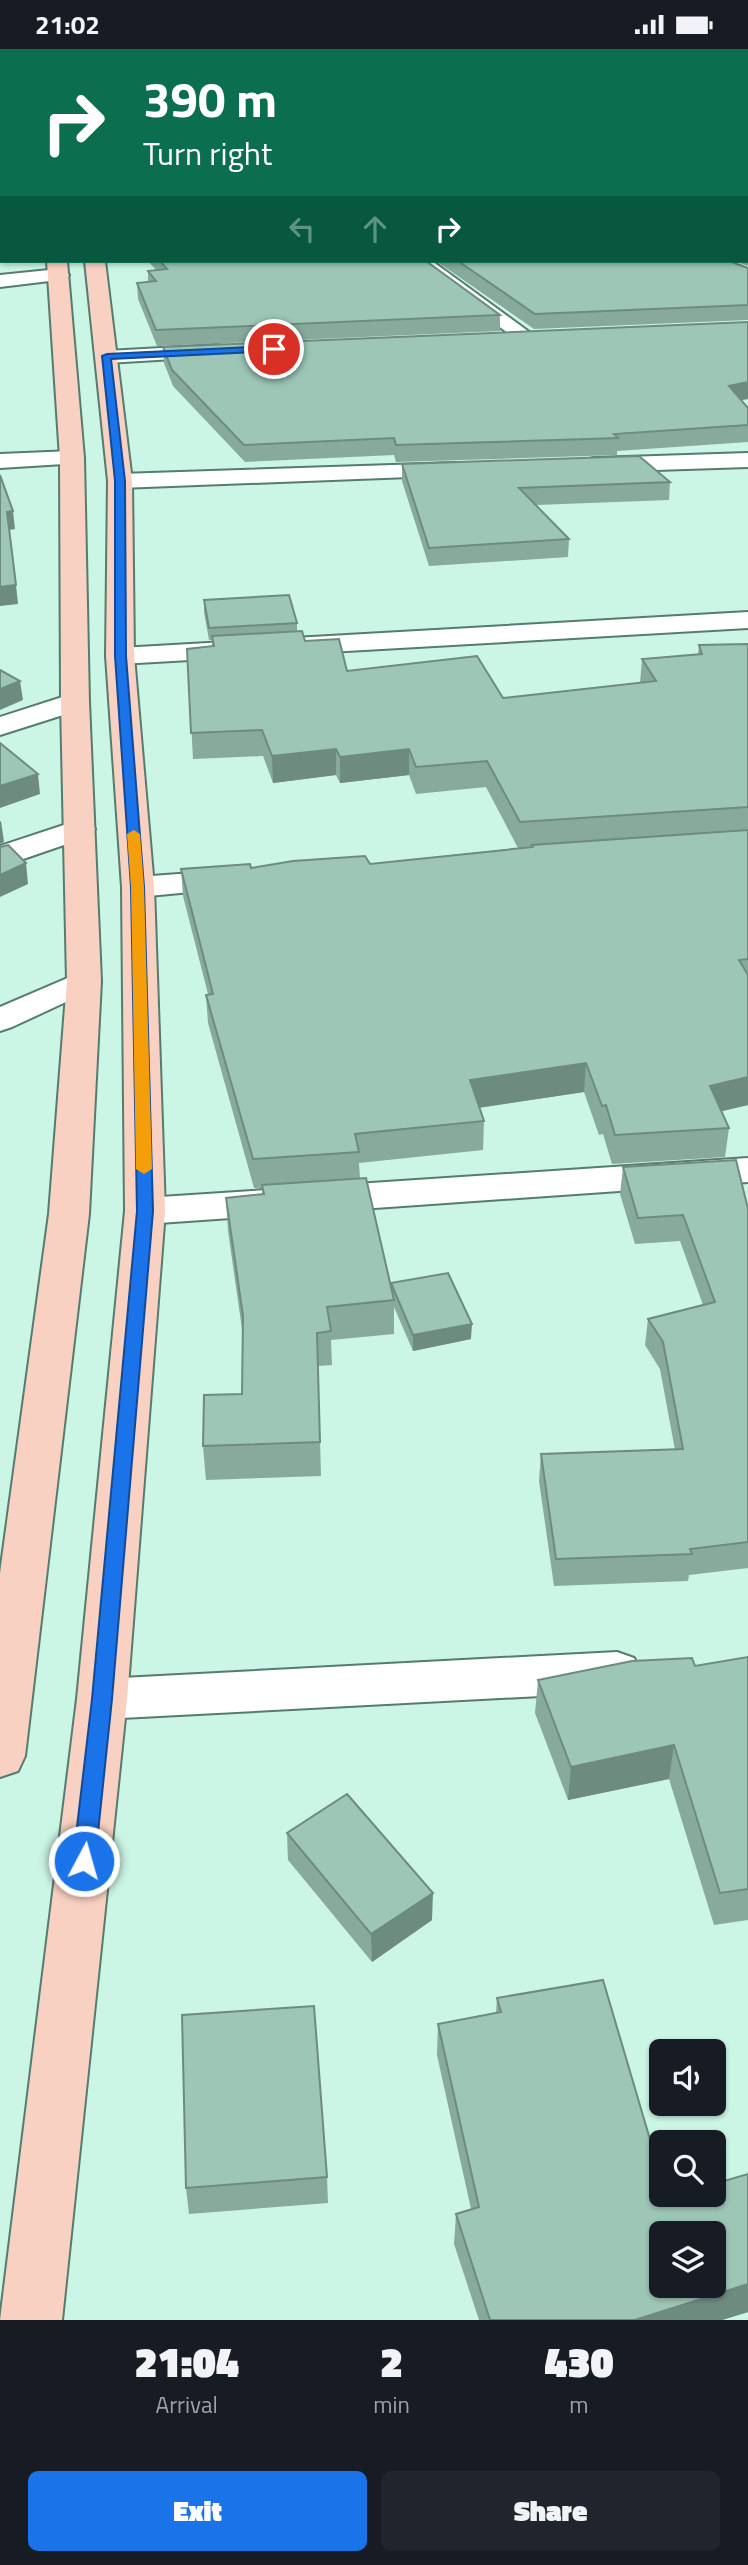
<!DOCTYPE html>
<style>
body{margin:0;font-family:"Titillium Web",sans-serif;background:#20242c;color:#f1f3f6;height:100vh;display:flex;flex-direction:column;font-size:26px;white-space:nowrap}
*{box-sizing:border-box;margin:0}
p{font-size:23px;color:#9ea1a6}
.icon{flex:none;width:38px;height:38px;fill:none;stroke:currentColor;stroke-width:2;stroke-linecap:round;stroke-linejoin:round}
.map{position:relative;height:2271px;overflow:hidden}
.side{display:flex;flex-direction:column;background:#171b24;flex:1}
.side>*{flex:none}
.top-card{position:absolute;left:0px;top:0px;width:749px;height:214px;box-shadow:0 2px 5px #0004;background:#0b6e4f;color:#fff;overflow:hidden}
.fabs{position:absolute;left:649px;top:1990px;display:grid;gap:14px}
.fabs a{display:grid;place-items:center;width:77px;height:77px;border-radius:10px;background:#171b24;box-shadow:0 2px 5px #0004;font-size:35px}
.pin{position:absolute;display:grid;place-items:center;width:60px;height:60px;color:#fff;margin:-30px;border:4px solid #fff;border-radius:50%;box-shadow:0 2px 7px #0007}
.me{position:absolute;width:77px;margin:-38px;rotate:6deg;stroke-linejoin:round;filter:drop-shadow(0 0 5px #0008)}
.turn{display:flex;align-items:center;gap:24px;height:147px;padding:0 28px;font-size:32px}
.turn .icon{width:91px;height:91px;stroke-width:2.5}
.turn b{display:block;font-size:49px;line-height:60px}
.lanes{display:flex;align-items:center;height:66px;padding:0 28px;background:#0003;justify-content:center;gap:35px;direction:ltr}
.lanes .off{opacity:.35}
.eta{display:flex;justify-content:space-evenly;align-items:center;height:119px;text-align:center}
.eta b{font-size:42px;font-weight:800;line-height:49px}
.action{display:flex;gap:14px;margin-top:auto;padding:14px 28px}
.action a{flex:1;height:80px;border-radius:10px;background:#1a73e8;color:#fff;font-size:28px;font-weight:800;line-height:80px;text-align:center}
.action a+a{background:#20242c;color:#f1f3f6}
.status{display:flex;justify-content:space-between;align-items:center;height:49px;padding:0 35px;background:#171b24;direction:ltr}
.status svg{height:19px;fill:currentColor}
.map>svg:first-child{display:block}
.lines{fill:none;stroke-linecap:round;stroke-linejoin:round}
.street-casing{stroke:#557c6f;stroke-width:4}
.secondary-casing{stroke:#557c6f;stroke-width:4}
.street{fill:#fff;fill-rule:evenodd}
.secondary{fill:#f9d1c2;fill-rule:evenodd}
.wall{fill:#87aa9d}
.shaded-wall{fill:#6e8b80}
.building{fill:#9dc6b7;stroke:#6e8b80;stroke-width:2;fill-rule:evenodd}
.route{fill:#1a73e8;stroke:#114b97;stroke-width:2}
.slow{fill:#f59e0b}
</style>
<div class="status"><b>21:02</b><svg viewBox="0 0 49 12"><path d="M0 12V9h3v3zM5 12V6h3v6zM10 12V3h3v9zM15 12V0h3v12zM26 1h20v11H26zM47 4h2v5h-2z"/></svg></div>
<div class="map">
<svg width="748" height="2271" viewBox="0 0 748 2271">
<rect width="100%" height="100%" fill="#cbf5e5"/>
<g class="lines">
<g class="street-casing">
<g id="street">
<rect x="0" y="128" width="2" height="10"/>
<polygon points="410,212 432,212 536,288 533,292 519,292"/>
<polygon points="59,220 69,226 66,230 0,238 0,226"/>
<polygon points="216,296 224,297 227,302 224,307 107,314 99,313 96,308 99,303 107,302"/>
<polygon points="72,402 80,404 84,409 80,414 0,419 0,405"/>
<polygon points="748,404 748,418 594,423 586,421 582,416 586,411 594,409"/>
<polygon points="454,414 462,416 466,421 462,426 120,439 112,437 108,432 112,427 120,425"/>
<polygon points="748,563 748,579 120,615 110,613 106,607 110,601 120,599"/>
<polygon points="75,644 85,647 89,653 85,659 0,686 0,668"/>
<polygon points="79,771 90,773 95,780 90,787 0,818 0,797"/>
<polygon points="233,821 244,824 249,831 244,838 138,848 127,845 122,838 127,831 138,828"/>
<polygon points="84,922 96,925 101,932 96,939 12,978 0,982 0,958"/>
<polygon points="748,1109 748,1133 145,1175 131,1171 125,1162 131,1153 145,1149"/>
<polygon points="617,1603 634,1609 641,1623 634,1637 617,1643 102,1670 85,1664 77,1650 85,1636 102,1630"/>
</g>
</g>
<g class="secondary-casing">
<g id="secondary">
<polygon points="33,0 47,0 48,2 32,2"/>
<polygon points="60,0 74,0 75,2 59,2"/>
<polygon points="47,212 67,212 84,409 89,653 101,932 89,1165 25,1707 18,1722 0,1728 0,1524 49,1165 67,932 61,653 60,409"/>
<polygon points="85,212 105,212 132,432 134,607 154,838 165,1162 127,1650 62,2271 0,2271 77,1650 125,1162 122,838 106,607 108,432"/>
</g>
</g>
<use href="#street" class="street"/>
<use href="#secondary" class="secondary"/>
</g>
<g class="wall">
<polygon points="748,0 748,217 736,212 747,212"/>
<polygon points="0,3 2,6 2,51 0,50 0,23 1,22 0,22"/>
<polygon points="0,51 2,52 2,102 0,100"/>
<polygon points="148,212 426,212 500,266 500,282 157,297 138,250 137,234 148,233 148,222 156,221"/>
<polygon points="436,212 729,212 748,219 748,271 534,280"/>
<polygon points="748,273 748,350 741,351 748,359 748,393 617,402 617,406 396,413 394,406 245,413 173,337 164,314 163,298"/>
<polygon points="402,415 670,433 669,451 536,456 569,490 568,508 429,517 402,432"/>
<polygon points="204,551 297,574 297,582 305,592 347,622 503,649 640,634 642,610 698,605 699,596 748,595 748,1056 721,1062 729,1079 725,1108 612,1115 603,1085 599,1086 584,1043 479,1059 484,1072 483,1101 359,1114 360,1130 391,1237 391,1234 471,1290 413,1302 394,1258 394,1285 331,1291 332,1316 318,1317 321,1427 206,1431 203,1397 242,1345 243,1287 228,1182 226,1149 262,1145 262,1139 254,1139 208,974 206,946 208,945 183,847 181,820 251,819 370,815 518,799 486,738 416,745 409,726 340,734 336,726 273,734 263,707 193,710 187,600 212,597 212,591 209,591 204,563"/>
<polygon points="623,1118 748,1160 748,1519 689,1526 688,1532 554,1537 539,1432 541,1405 675,1401 660,1320 645,1296 648,1270 703,1256 680,1192 635,1195 620,1145"/>
<polygon points="748,1608 748,1871 714,1876 669,1730 568,1751 535,1664 538,1631 695,1617"/>
<polygon points="287,1784 432,1871 372,1913 288,1811"/>
<polygon points="497,1949 667,2149 748,2125 748,2263 722,2271 479,2271 454,2195 456,2165 471,2160 437,2006 438,1975 496,1964"/>
<polygon points="327,2128 328,2154 189,2165 186,2139"/>
</g>
<g class="shaded-wall">
<polygon points="0,167 2,180 2,181 0,182"/>
<polygon points="748,333 748,350 727,353 729,337"/>
<polygon points="13,462 15,480 9,481 7,463"/>
<polygon points="16,536 18,555 0,557 0,538"/>
<polygon points="20,632 23,651 0,661 0,640"/>
<polygon points="336,700 336,726 273,734 272,707"/>
<polygon points="409,700 409,726 340,734 340,708"/>
<polygon points="38,725 40,745 0,759 0,737"/>
<polygon points="1,772 4,793 0,795 0,773"/>
<polygon points="26,814 28,835 0,848 0,826"/>
<polygon points="586,1014 584,1043 469,1060 470,1031"/>
<polygon points="748,1028 748,1056 706,1066 710,1037"/>
<polygon points="472,1275 471,1290 413,1302 413,1286"/>
<polygon points="674,1696 669,1730 568,1751 571,1718"/>
<polygon points="433,1844 432,1871 372,1913 371,1885"/>
<polygon points="748,2235 748,2263 722,2271 635,2271"/>
</g>
<g class="building">
<polygon points="96,0 748,0 748,41 747,2 96,2"/>
<polygon points="2,18 2,39 0,38 0,23"/>
<polygon points="747,50 748,53 747,114"/>
<polygon points="0,51 2,52 2,90 0,88"/>
<polygon points="747,121 748,125 748,201 747,201"/>
<polygon points="160,212 426,212 500,266 156,281 137,234 156,232 148,222 167,220"/>
<polygon points="458,212 729,212 748,219 748,256 535,265"/>
<polygon points="748,273 748,333 729,337 748,359 748,376 614,385 618,389 396,396 394,389 244,396 172,321 163,298"/>
<polygon points="639,407 670,433 519,439 569,490 429,499 402,415"/>
<polygon points="0,426 13,462 7,463 16,536 0,538"/>
<polygon points="289,546 297,574 209,579 204,551"/>
<polygon points="302,582 305,592 339,590 347,622 477,607 503,649 656,632 642,610 702,605 699,596 748,595 748,758 520,773 487,712 416,718 409,700 340,708 336,700 272,707 262,681 191,684 187,600 214,597 212,587"/>
<polygon points="0,621 20,632 0,640"/>
<polygon points="0,694 38,725 0,737"/>
<polygon points="748,781 748,910 739,911 748,926 748,1028 710,1037 729,1079 615,1086 606,1056 602,1057 586,1014 470,1031 484,1072 355,1085 359,1103 253,1110 206,946 213,945 181,820 250,815 251,819 293,812 365,807 370,815 533,798 532,796"/>
<polygon points="8,796 26,814 0,826 0,798"/>
<polygon points="736,1111 748,1160 748,1493 690,1500 692,1505 556,1510 541,1405 683,1400 663,1293 648,1270 715,1253 683,1166 638,1169 623,1118"/>
<polygon points="366,1129 394,1251 327,1258 331,1282 317,1284 320,1393 203,1397 204,1346 242,1345 243,1267 226,1149 264,1145 262,1136"/>
<polygon points="448,1224 472,1275 413,1286 391,1234"/>
<polygon points="748,1608 748,1840 720,1844 674,1696 571,1718 538,1631 632,1612 692,1609 695,1617"/>
<polygon points="347,1745 433,1844 371,1885 287,1784"/>
<path d="M603,1931L662,2131V2146H666L667,2149L679,2146H714V2135L748,2125V2235L635,2271H490L456,2165L479,2158L438,1975L501,1963L497,1949ZM662,2184H714V2236H662Z"/>
<polygon points="314,1957 327,2128 186,2139 182,1966"/>
</g>
<polygon class="route" points="274,297 277,298 277,302 111,310 125,432 126,607 144,838 153,1162 112,1650 95,1812 91,1819 84,1822 76,1819 73,1812 92,1650 137,1162 131,838 115,607 115,432 102,307 107,305"/>
<polygon class="slow" points="134,781 140,785 144,838 152,1120 144,1125 136,1120 131,838 127,785"/>
</svg>
<div class="fabs">
<a><svg class="icon" aria-label="sound" viewBox="0 0 24 24"><path d="M4 9h4l5-4v14l-5-4H4zM17 9q2 3 0 6"/></svg></a>
<a><svg class="icon" aria-label="search" viewBox="0 0 24 24"><circle cx="10" cy="10" r="6"/><path d="M15 15l6 6"/></svg></a>
<a><svg class="icon" aria-label="layers" viewBox="0 0 24 24"><path d="M12 4l9 5-9 5-9-5zM3 14l9 5 9-5"/></svg></a>
</div>
<div class="pin" style="left:274px;top:300px;background:#d93025"><svg class="icon" aria-label="arrive" viewBox="0 0 24 24"><path d="M6 21V4h12l-3 4 3 4H6"/></svg></div>
<svg class="me" style="left:84px;top:1812px" viewBox="-20 -20 40 40"><circle r="17" fill="#1a73e8" stroke="#fff" stroke-width="3"/><path d="M0-11L8 9 0 5-8 9z" fill="#fff"/></svg>
<div class="top-card">
<div class="turn"><svg class="icon" aria-label="right" viewBox="0 0 24 24"><path d="M7 20v-9h11M14 6l5 5-5 5"/></svg><div><b>390 m</b>Turn right</div></div>
<div class="lanes"><svg class="icon off" aria-label="left" viewBox="0 0 24 24"><path d="M17 20v-9H6M10 6l-5 5 5 5"/></svg><svg class="icon off" aria-label="ahead" viewBox="0 0 24 24"><path d="M12 20V5M6 11l6-6 6 6"/></svg><svg class="icon" aria-label="right" viewBox="0 0 24 24"><path d="M7 20v-9h11M14 6l5 5-5 5"/></svg></div>
</div>
</div>
<section class="side">
<div class="eta">
<div><b>21:04</b><p>Arrival</p></div>
<div><b>2</b><p>min</p></div>
<div><b>430</b><p>m</p></div>
</div>
<div class="action"><a>Exit</a><a>Share</a></div>
</section>
